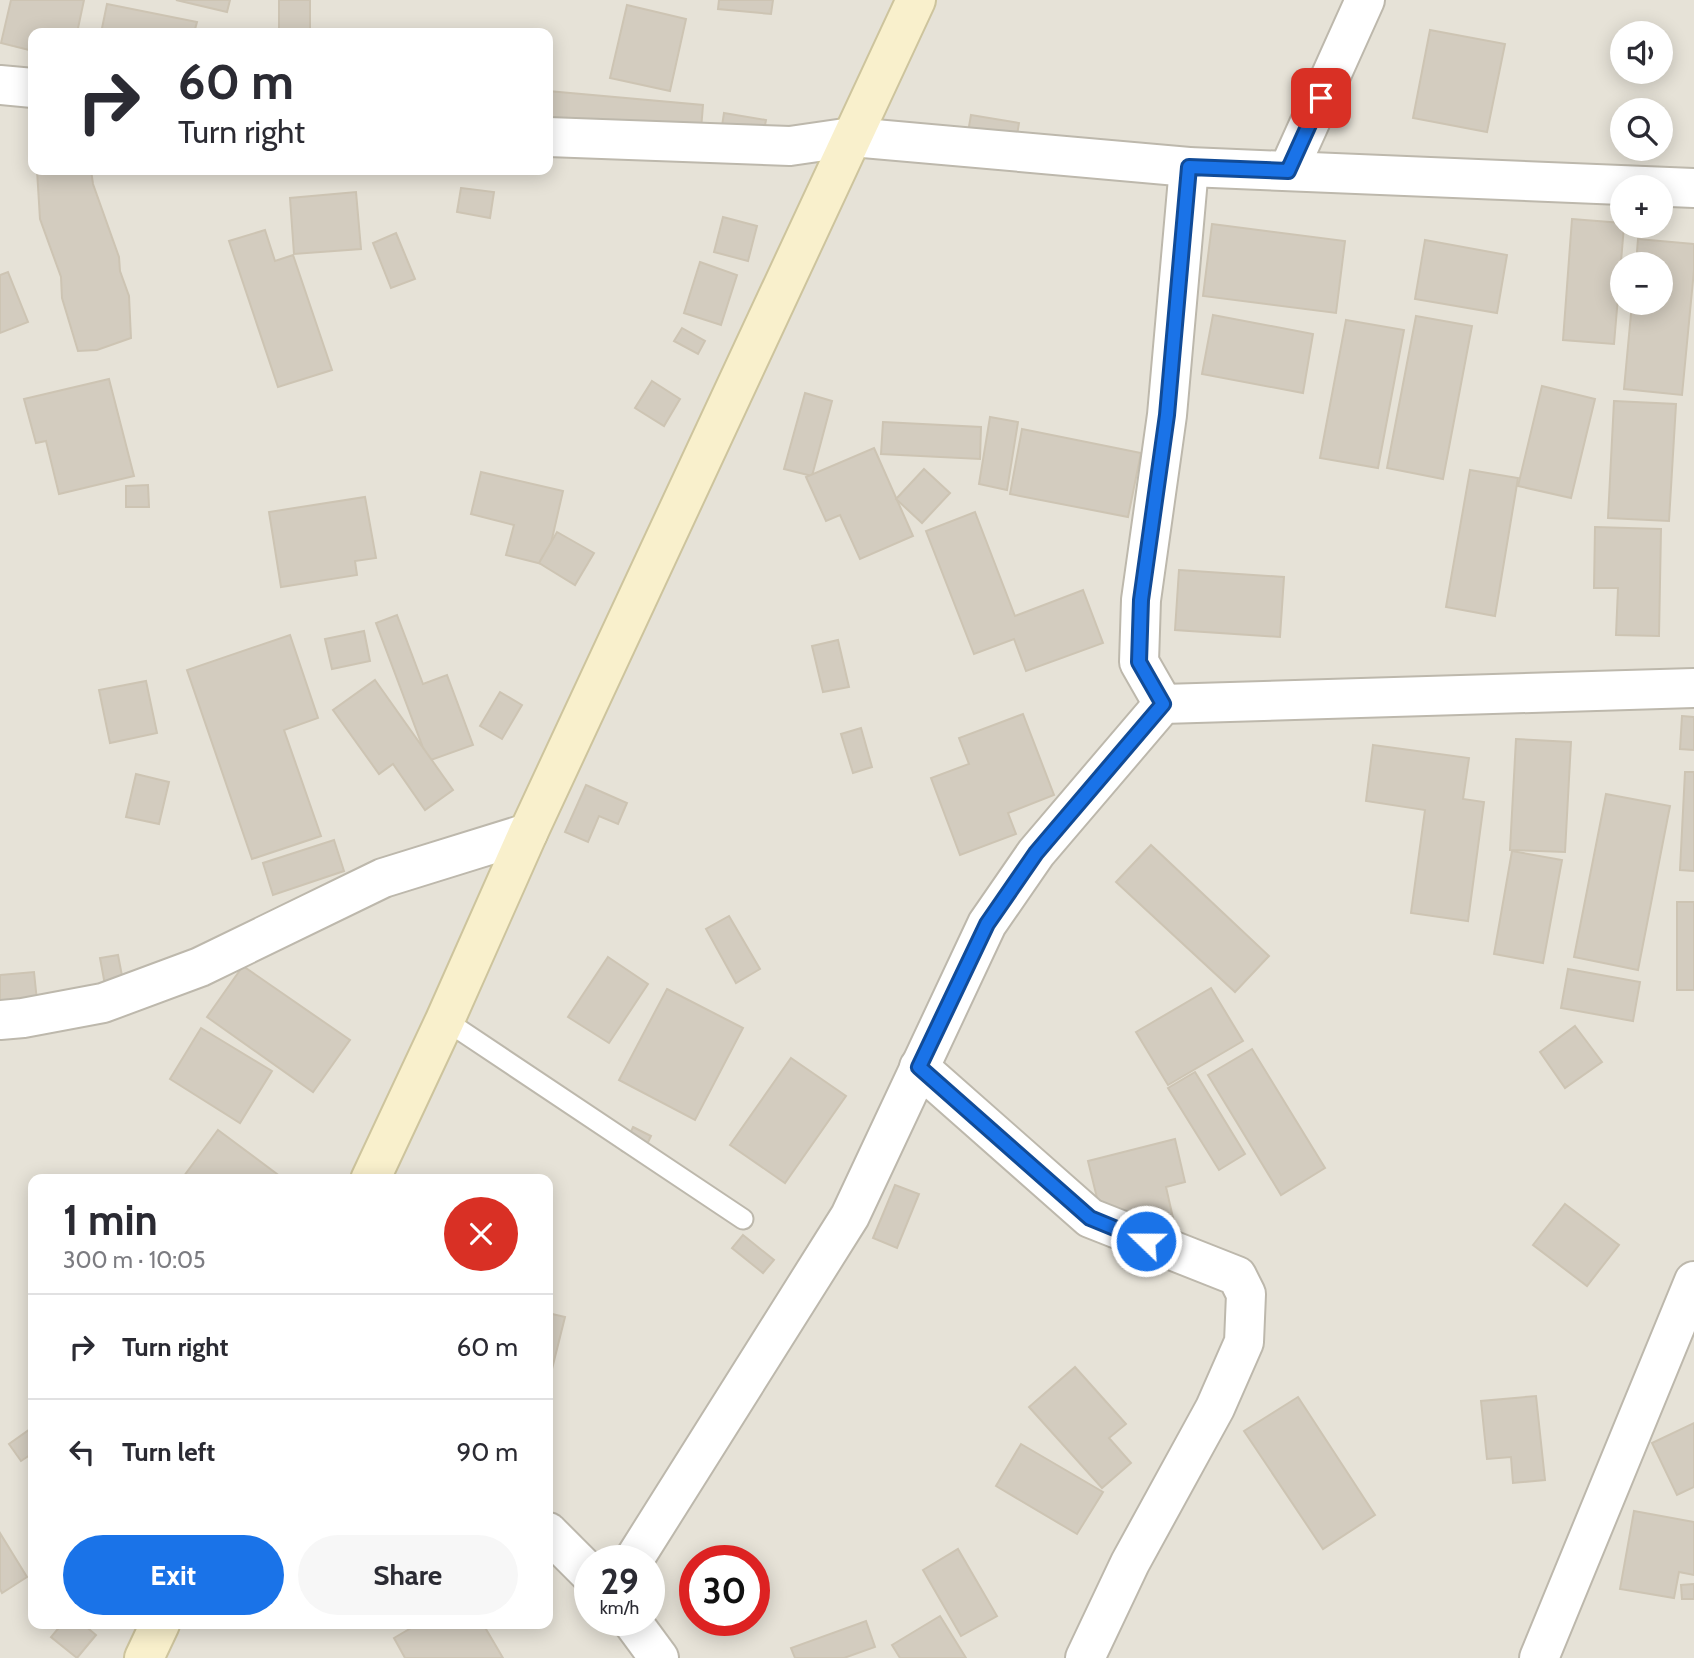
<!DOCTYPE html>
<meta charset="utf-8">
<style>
body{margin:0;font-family:Cabin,sans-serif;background:#f7f7f7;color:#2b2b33;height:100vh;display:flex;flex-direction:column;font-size:26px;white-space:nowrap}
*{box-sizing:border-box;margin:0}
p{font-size:23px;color:#7c7c81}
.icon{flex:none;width:38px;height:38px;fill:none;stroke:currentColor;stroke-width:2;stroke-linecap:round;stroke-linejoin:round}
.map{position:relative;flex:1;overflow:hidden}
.panel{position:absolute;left:28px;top:1174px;width:525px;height:455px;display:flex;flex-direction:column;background:#fff;border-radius:14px;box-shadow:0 4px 18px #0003}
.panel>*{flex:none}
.top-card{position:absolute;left:28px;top:28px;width:525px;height:147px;border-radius:14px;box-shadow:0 4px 18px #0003;background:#fff;color:#2b2b33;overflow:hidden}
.buttons{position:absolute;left:1610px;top:21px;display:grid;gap:14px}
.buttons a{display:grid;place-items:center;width:63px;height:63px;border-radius:50%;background:#fff;box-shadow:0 4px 18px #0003;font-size:35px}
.speed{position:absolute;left:574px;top:1545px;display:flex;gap:14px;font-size:35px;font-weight:700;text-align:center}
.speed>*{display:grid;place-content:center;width:91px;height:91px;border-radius:50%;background:#fff;box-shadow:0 4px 18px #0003;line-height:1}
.speed small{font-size:18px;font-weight:400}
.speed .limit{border:10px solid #d22;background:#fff;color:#111}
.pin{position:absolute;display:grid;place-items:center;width:60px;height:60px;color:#fff;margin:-30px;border-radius:14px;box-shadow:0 4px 10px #0006}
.me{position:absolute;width:77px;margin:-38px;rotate:292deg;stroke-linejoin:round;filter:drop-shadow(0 0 5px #0008)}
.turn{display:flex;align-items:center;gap:24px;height:147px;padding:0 35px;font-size:32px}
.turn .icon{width:91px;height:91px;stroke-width:2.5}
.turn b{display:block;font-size:49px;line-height:60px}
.round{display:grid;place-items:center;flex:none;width:74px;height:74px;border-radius:37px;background:#f7f7f7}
.head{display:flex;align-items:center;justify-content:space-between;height:119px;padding:0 35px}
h1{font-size:42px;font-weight:700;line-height:52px}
.action{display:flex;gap:14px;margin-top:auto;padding:14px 35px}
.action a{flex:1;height:80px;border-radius:42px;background:#1a73e8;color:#fff;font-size:28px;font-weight:700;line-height:80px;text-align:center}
.action a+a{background:#f7f7f7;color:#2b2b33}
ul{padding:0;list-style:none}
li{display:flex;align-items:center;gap:21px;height:105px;padding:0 35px;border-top:2px solid #e1e1e2}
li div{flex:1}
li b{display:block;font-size:26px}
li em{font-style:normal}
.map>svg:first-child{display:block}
.residential{fill:#e6e2d7;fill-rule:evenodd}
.building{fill:#d3ccbf;stroke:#cdc4b3;stroke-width:2}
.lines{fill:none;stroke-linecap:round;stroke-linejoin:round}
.service-casing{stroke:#bdb8ac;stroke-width:23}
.minor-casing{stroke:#bdb8ac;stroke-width:42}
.tertiary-casing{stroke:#bdb8ac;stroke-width:42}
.secondary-casing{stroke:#cdc49d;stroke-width:42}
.service{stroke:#fff;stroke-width:19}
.minor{stroke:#fff;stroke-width:38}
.tertiary{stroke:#fff;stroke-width:38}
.secondary{stroke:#f9f0cc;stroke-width:38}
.route-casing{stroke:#114b97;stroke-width:18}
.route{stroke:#1a73e8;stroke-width:12}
</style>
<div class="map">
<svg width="1694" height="1658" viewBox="0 0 1694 1658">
<rect width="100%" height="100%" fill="#f3f0e9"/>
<path class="residential" d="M0,0H1694V1658H0ZM33,33H548V170H33ZM1622,33H1661V72H1622ZM1622,110H1661V149H1622ZM1622,187H1661V226H1622ZM1622,264H1661V303H1622ZM33,1180H548V1624H33ZM590,1561H649V1620H590ZM695,1561H754V1620H695Z"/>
<g class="building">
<polygon points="11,0 84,0 77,33 33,33 33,51 1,43"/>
<polygon points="176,0 230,0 227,12"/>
<rect x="279" y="0" width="31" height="33"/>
<polygon points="719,0 773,0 771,14 718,9"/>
<polygon points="107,4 197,22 194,33 101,33"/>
<polygon points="627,5 686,19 670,91 610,78"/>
<polygon points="1430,30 1505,44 1487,132 1413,118"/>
<polygon points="548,91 703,105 699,154 548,141"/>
<polygon points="724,113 766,120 761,145 720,139"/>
<polygon points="971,115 1019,123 1015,147 967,138"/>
<polygon points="37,170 91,170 93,184 119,257 120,271 129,296 131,338 97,350 78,351 62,298 61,277 40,219"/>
<polygon points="461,188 494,192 490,218 457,212"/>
<polygon points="356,192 361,249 294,254 290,198"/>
<polygon points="723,217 757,226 748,261 714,252"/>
<polygon points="1572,219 1622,223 1624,226 1614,344 1563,340"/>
<polygon points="1212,224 1345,241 1336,313 1203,296"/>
<polygon points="265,230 275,261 293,255 332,370 278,387 229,241"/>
<polygon points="396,233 415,279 391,288 373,243"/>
<polygon points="1638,239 1694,244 1694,270 1682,395 1624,389 1632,303 1661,303 1661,264 1636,264"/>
<polygon points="1425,240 1507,255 1497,313 1415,299"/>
<polygon points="700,262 737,275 721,325 684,313"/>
<polygon points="8,272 28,322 0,333 0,275"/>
<polygon points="1213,315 1313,334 1303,393 1202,374"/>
<polygon points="1416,316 1472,326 1443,479 1387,468"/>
<polygon points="1346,320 1404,330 1378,468 1320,458"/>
<polygon points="682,328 705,341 698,354 674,341"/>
<polygon points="109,379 134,476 59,494 46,441 36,443 24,399"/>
<polygon points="652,381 680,399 664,426 635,408"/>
<polygon points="1542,386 1595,399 1571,498 1518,486"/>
<polygon points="805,393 832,401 812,476 784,469"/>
<polygon points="1614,401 1676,404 1669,521 1608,518"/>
<polygon points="990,417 1018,422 1007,490 979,484"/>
<polygon points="883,422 981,427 980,459 881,454"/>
<polygon points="1022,429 1141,453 1128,517 1010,494"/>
<polygon points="874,448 913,536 860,559 840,515 826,521 806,477"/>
<polygon points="924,469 950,493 922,523 896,499"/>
<polygon points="1470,470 1518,478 1495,616 1446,607"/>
<polygon points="481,472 563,491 546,565 506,555 514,525 471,514"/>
<polygon points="148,485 149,507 126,507 126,486"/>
<polygon points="365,497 376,558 355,561 357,575 281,587 269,512"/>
<polygon points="975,512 1015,616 1083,590 1103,643 1026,671 1014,639 974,654 926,531"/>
<polygon points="1595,527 1661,529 1659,636 1616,635 1618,588 1594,588"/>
<polygon points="557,532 594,553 575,585 539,563"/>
<polygon points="1179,570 1284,577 1280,637 1175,630"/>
<polygon points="397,615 423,684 447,675 473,745 428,761 376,623"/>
<polygon points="364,631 370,661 332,669 325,639"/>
<polygon points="290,635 318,718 284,730 321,836 252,859 187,670"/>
<polygon points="838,640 849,687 823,692 812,646"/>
<polygon points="375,680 453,790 425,810 393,764 379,774 333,710"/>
<polygon points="146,681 157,733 110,743 99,690"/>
<polygon points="500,692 522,705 502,739 480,726"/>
<polygon points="1023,714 1054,795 1008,813 1016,834 960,855 931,778 969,764 959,738"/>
<polygon points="1682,716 1694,717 1694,750 1680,749"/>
<polygon points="861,728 872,767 853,773 841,734"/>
<polygon points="1516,739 1571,742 1565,852 1510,850"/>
<polygon points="1373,745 1469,758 1463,799 1484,802 1468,921 1411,913 1425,810 1366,801"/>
<polygon points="1685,772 1694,772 1694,871 1680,870"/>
<polygon points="136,774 169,782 159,824 126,817"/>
<polygon points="586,785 627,803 618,824 599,816 588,842 565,832"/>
<polygon points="1606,794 1670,806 1638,970 1574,957"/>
<polygon points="334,840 344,871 273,895 263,863"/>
<polygon points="1151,845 1269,956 1235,992 1116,882"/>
<polygon points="1512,851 1562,860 1543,963 1494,954"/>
<rect x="1677" y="902" width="17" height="88"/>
<polygon points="729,916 760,969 736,983 706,929"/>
<polygon points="118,955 123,981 105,985 100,958"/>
<polygon points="608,957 648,984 609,1043 568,1017"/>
<polygon points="243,966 350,1040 313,1092 207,1017"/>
<polygon points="1568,969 1640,982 1633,1021 1561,1008"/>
<polygon points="34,972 37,1001 0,1004 0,975"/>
<polygon points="1211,988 1243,1041 1168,1085 1136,1032"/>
<polygon points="667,989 743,1028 695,1120 619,1080"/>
<polygon points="1575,1026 1602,1062 1565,1088 1540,1052"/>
<polygon points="201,1028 272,1071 240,1123 170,1079"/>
<polygon points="1252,1049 1325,1168 1281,1195 1208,1075"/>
<polygon points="791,1058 846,1096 785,1183 730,1145"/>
<polygon points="1195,1072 1245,1154 1219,1170 1168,1088"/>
<polygon points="633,1127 651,1136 640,1159 622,1151"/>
<polygon points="218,1130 285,1180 181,1180"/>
<polygon points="1175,1139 1185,1182 1166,1187 1176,1231 1109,1247 1088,1161"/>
<polygon points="895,1185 919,1194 897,1248 873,1238"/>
<polygon points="1565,1204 1619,1245 1587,1286 1533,1245"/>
<polygon points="743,1235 774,1260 763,1273 732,1248"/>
<polygon points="548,1313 565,1317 548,1385"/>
<polygon points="1075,1367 1126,1424 1109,1438 1131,1463 1102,1488 1029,1407"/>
<polygon points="1536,1396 1545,1480 1513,1483 1511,1457 1487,1459 1481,1401"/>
<polygon points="1298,1397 1375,1515 1323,1549 1244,1431"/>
<polygon points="1694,1423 1694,1487 1677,1495 1652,1443"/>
<polygon points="33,1427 33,1453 21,1461 9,1444"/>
<polygon points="1021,1444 1103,1492 1077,1534 996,1486"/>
<polygon points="1634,1511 1694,1522 1694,1575 1679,1572 1674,1598 1620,1589"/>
<polygon points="0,1533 27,1577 2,1593 0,1589"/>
<polygon points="958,1549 997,1616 961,1636 923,1570"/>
<polygon points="1694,1584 1694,1599 1682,1599 1681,1585"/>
<polygon points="940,1616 966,1658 900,1658 892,1645"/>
<polygon points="866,1621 875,1647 844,1658 795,1658 791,1648"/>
<polygon points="62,1624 83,1624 96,1635 77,1658 51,1637"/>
<polygon points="418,1624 483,1624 503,1658 405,1658 394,1638"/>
</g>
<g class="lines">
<g class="service-casing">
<polyline id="service" points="445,1020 743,1219"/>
</g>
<g class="minor-casing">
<g id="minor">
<polyline points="1288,171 1365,0"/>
<polyline points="1163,704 1139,662 1141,600 1167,415 1189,167"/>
<polyline points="0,1020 23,1018 103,1003 200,967 383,878 528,833"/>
<polyline points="919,1067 1090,1218 1237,1276 1246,1294 1244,1342 1215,1408 1130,1563 1085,1658"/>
<polyline points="548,1532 590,1574"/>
<polyline points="633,1561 850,1216 987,924 1036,853 1163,704 1694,688"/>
<polyline points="631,1620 659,1658"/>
<polyline points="1539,1658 1694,1281"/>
</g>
</g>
<g class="tertiary-casing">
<g id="tertiary">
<polyline points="0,85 33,88"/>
<polyline points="548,137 790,146 852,137 1189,167 1694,188"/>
</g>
</g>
<g class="secondary-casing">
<g id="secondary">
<polyline points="370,1180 445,1020 528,833 916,0"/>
<polyline points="144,1658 160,1624"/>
</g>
</g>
<use href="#service" class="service"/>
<use href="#minor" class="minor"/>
<use href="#tertiary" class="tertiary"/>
<use href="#secondary" class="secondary"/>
</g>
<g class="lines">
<g class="route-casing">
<polyline id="route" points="1146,1241 1090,1218 919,1067 987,924 1036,853 1163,704 1139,662 1141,600 1167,415 1189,167 1288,171 1321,98"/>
</g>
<use href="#route" class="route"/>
</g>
</svg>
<div class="buttons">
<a><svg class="icon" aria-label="sound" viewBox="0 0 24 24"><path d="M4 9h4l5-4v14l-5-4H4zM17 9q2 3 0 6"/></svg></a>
<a><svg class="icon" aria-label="search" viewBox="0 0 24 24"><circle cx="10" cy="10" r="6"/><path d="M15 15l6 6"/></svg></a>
<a>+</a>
<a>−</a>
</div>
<div class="speed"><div>29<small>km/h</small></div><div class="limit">30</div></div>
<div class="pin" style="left:1321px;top:98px;background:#d93025"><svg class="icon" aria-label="arrive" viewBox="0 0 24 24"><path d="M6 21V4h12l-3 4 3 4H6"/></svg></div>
<svg class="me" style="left:1146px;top:1241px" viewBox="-20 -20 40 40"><circle r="17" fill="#1a73e8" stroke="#fff" stroke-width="3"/><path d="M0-11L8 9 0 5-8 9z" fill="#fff"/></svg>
<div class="top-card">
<div class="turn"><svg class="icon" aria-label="right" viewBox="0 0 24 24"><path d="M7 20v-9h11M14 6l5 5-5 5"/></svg><div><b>60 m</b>Turn right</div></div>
</div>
<section class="panel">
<div class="head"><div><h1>1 min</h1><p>300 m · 10:05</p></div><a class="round" style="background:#d93025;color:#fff"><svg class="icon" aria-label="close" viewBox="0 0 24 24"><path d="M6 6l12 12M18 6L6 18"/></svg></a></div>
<ul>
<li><svg class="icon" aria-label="right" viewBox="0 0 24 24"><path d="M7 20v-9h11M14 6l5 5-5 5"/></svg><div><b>Turn right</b></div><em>60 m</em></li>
<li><svg class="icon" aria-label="left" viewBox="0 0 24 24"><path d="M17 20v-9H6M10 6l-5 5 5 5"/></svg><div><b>Turn left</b></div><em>90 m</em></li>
</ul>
<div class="action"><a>Exit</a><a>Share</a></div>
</section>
</div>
